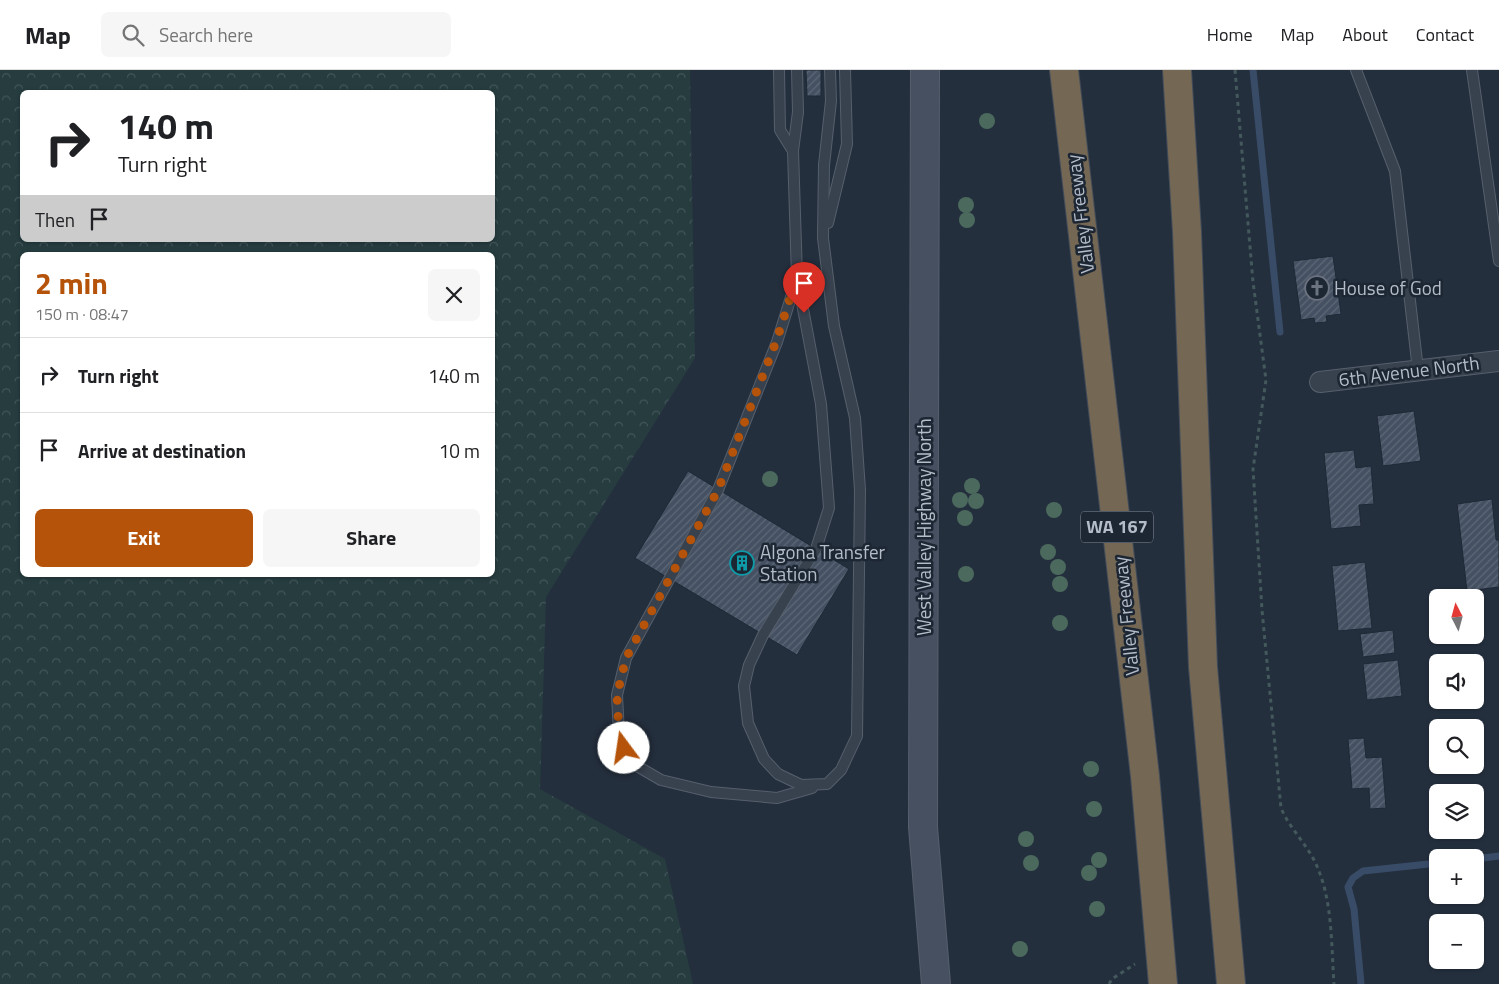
<!DOCTYPE html>
<meta charset="utf-8">
<style>
body{margin:0;font-family:"Titillium Web",sans-serif;background:#f6f6f6;color:#202124;height:100vh;display:flex;flex-direction:column;font-size:19px;white-space:nowrap}
*{box-sizing:border-box;margin:0}
p{font-size:16px;color:#757577}
.icon{flex:none;width:28px;height:28px;fill:none;stroke:currentColor;stroke-width:2;stroke-linecap:round;stroke-linejoin:round}
.map{position:relative;flex:1;overflow:hidden}
.sheet{position:absolute;left:20px;top:182px;width:475px;height:325px;display:flex;flex-direction:column;background:#fff;border-radius:8px;box-shadow:0 1px 4px #0004}
.sheet>*{flex:none}
.top-card{position:absolute;left:20px;top:20px;width:475px;height:152px;border-radius:8px;box-shadow:0 1px 4px #0004;background:#fff;color:#202124;overflow:hidden}
.needle{width:32px;rotate:354deg}
.tools{position:absolute;left:1429px;top:519px;display:grid;gap:10px}
.tools a{display:grid;place-items:center;width:55px;height:55px;border-radius:8px;background:#fff;box-shadow:0 1px 4px #0004;font-size:25px}
.pin{position:absolute;display:grid;place-items:center;width:42px;height:42px;color:#fff;margin:-51px -21px;border-radius:50% 50% 50% 0;rotate:-45deg;box-shadow:0 0 5px #0007}
.pin .icon{rotate:45deg}
.me{position:absolute;width:55px;margin:-28px;rotate:346deg;stroke-linejoin:round;filter:drop-shadow(0 0 4px #0008)}
.turn{display:flex;align-items:center;gap:18px;height:105px;padding:0 15px;font-size:22px}
.turn .icon{width:65px;height:65px;stroke-width:2.5}
.turn b{display:block;font-size:35px;line-height:42px}
.then{display:flex;align-items:center;height:48px;padding:0 15px;background:#0003;gap:10px;font-size:19px}
.round{display:grid;place-items:center;flex:none;width:52px;height:52px;border-radius:8px;background:#f6f6f6}
.headline{display:flex;align-items:center;justify-content:space-between;height:85px;padding:0 15px}
h1{font-size:30px;font-weight:700;line-height:38px;color:#b45309}
.cta{display:flex;gap:10px;margin-top:auto;padding:10px 15px}
.cta a{flex:1;height:58px;border-radius:8px;background:#b45309;color:#fff;font-size:20px;font-weight:700;line-height:58px;text-align:center}
.cta a+a{background:#f6f6f6;color:#202124}
ul{padding:0;list-style:none}
li{display:flex;align-items:center;gap:15px;height:75px;padding:0 15px;border-top:1px solid #e0e0e0}
li div{flex:1}
li b{display:block;font-size:19px}
li em{font-style:normal}
header{display:flex;align-items:center;gap:30px;box-sizing:border-box;height:70px;padding:0 25px;background:#fff;border-bottom:1px solid #e0e0e0}
header strong{font-size:24px}
nav{display:flex;gap:28px;margin-inline-start:auto;font-size:18px}
.search{width:350px;height:45px;background:#f6f6f6;display:flex;align-items:center;gap:12px;box-sizing:border-box;padding:0 18px;border-radius:8px;color:#757577;font-size:19px}
.map>svg:first-child{display:block}
.forest{fill:url(#forest-crowns);fill-rule:evenodd}
.lines{fill:none;stroke-linecap:round;stroke-linejoin:round}
.stream{stroke:#394c67;stroke-width:7}
.building{fill:url(#building-hatch);stroke:#1f2835}
.service-casing{stroke:#565f6c;stroke-width:12}
.minor-casing{stroke:#565f6c;stroke-width:22}
.secondary-casing{stroke:#565f6c;stroke-width:30}
.motorway-casing{stroke:#434c59;stroke-width:30}
.path{stroke:#44595c;stroke-width:3;stroke-dasharray:4 4;stroke-linecap:butt}
.service{stroke:#38414e;stroke-width:10}
.minor{stroke:#38414e;stroke-width:20}
.secondary{stroke:#465061;stroke-width:28}
.motorway{stroke:#746855;stroke-width:28}
.tree{fill:#4b6a5d}
.route{stroke:#b45309;stroke-width:9;stroke-dasharray:0 16.2}
.labels{text-anchor:middle;stroke-width:5;stroke-linejoin:round;paint-order:stroke}
.shield{fill:#1d2633;stroke:#878f9c;stroke-width:1}
.shield-label{font-size:18px;font-weight:bold;fill:#b4bcc9}
.street-label{font-size:19px;fill:#b4bcc9;stroke:#1d2633}
.poi-label{font-size:19px;fill:#b4bcc9;stroke:#1d2633;text-anchor:start}
</style>
<header>
<strong>Map</strong>
<div class="search"><svg class="icon" aria-label="search" viewBox="0 0 24 24"><circle cx="10" cy="10" r="6"/><path d="M15 15l6 6"/></svg>Search here</div>
<nav><a>Home</a><a>Map</a><a>About</a><a>Contact</a></nav>
</header>
<div class="map">
<svg width="1499" height="914" viewBox="0 0 1499 914">
<defs>
<pattern id="forest-crowns" width="20" height="18" patternUnits="userSpaceOnUse" patternTransform="scale(1.25)"><rect width="20" height="18" fill="#263c3f"/><path d="M2 6a3 3 0 1 1 6 0M12 15a3 3 0 1 1 6 0" fill="none" stroke="#435659"/></pattern>
<pattern id="building-hatch" width="6" height="6" patternUnits="userSpaceOnUse" patternTransform="scale(1.25)"><rect width="6" height="6" fill="#455162"/><path d="M-1 1l2-2M0 6l6-6M5 7l2-2" fill="none" stroke="#5d6877"/></pattern>
</defs>
<rect width="100%" height="100%" fill="#242f3e"/>
<path class="forest" d="M0,0H690L695,288L546,527L540,719L665,789L693,914H0ZM22,22H492V170H22ZM22,185H492V505H22Z"/>
<g class="lines">
<g class="stream">
<polyline points="1253,0 1280,262"/>
<polyline points="1475,789 1499,786"/>
<polyline points="1361,914 1354,839 1348,817 1353,808 1363,801 1438,793"/>
</g>
</g>
<g class="building">
<polygon points="806,0 821,0 821,26 807,26"/>
<polygon points="1333,186 1341,244 1326,246 1327,252 1315,253 1314,248 1301,250 1293,191"/>
<polygon points="1414,341 1421,391 1383,396 1377,346"/>
<polygon points="1354,380 1356,398 1371,396 1374,434 1359,435 1361,456 1331,459 1324,383"/>
<polygon points="688,401 849,499 797,585 635,488"/>
<polygon points="1492,429 1496,470 1499,470 1499,517 1467,521 1457,434"/>
<polygon points="1365,492 1372,558 1338,561 1332,496"/>
<polygon points="1393,560 1395,583 1363,587 1360,564"/>
<polygon points="1398,590 1402,626 1367,630 1363,594"/>
<polygon points="1364,668 1366,688 1382,687 1386,738 1370,739 1369,718 1352,719 1348,669"/>
</g>
<g class="lines">
<g class="service-casing">
<g id="service">
<polyline points="779,0 780,60 793,81"/>
<polyline points="797,0 798,42 793,81 797,207 821,334 829,438 816,479 763,565 749,595 744,616 748,653 764,689 778,704 801,715 827,714 841,700 857,666 860,420 855,348 834,256 823,168 824,95 831,31 830,0"/>
<polyline points="1356,0 1395,101 1418,300"/>
<polyline points="1472,0 1499,191"/>
<polyline points="828,153 847,74 845,0"/>
<polyline points="797,208 777,272 718,420 626,588 617,625 619,664 630,692 661,710 711,722 777,728 812,718"/>
</g>
</g>
<g class="minor-casing">
<polyline id="minor" points="1320,312 1499,291"/>
</g>
<g class="secondary-casing">
<polyline id="secondary" points="925,0 923,757 936,914"/>
</g>
<g class="motorway-casing">
<g id="motorway">
<polyline points="1064,0 1145,706 1163,914"/>
<polyline points="1177,0 1187,162 1203,597 1231,914"/>
</g>
</g>
<g class="path">
<path d="M1235,0L1253,212L1266,310L1253,399L1262,540L1281,738C1289,757 1304,771 1314,790C1333,827 1331,873 1334,914"/>
<polyline points="1109,914 1112,909 1135,894"/>
</g>
<use href="#service" class="service"/>
<use href="#minor" class="minor"/>
<use href="#secondary" class="secondary"/>
<use href="#motorway" class="motorway"/>
</g>
<g class="tree">
<circle cx="987" cy="51" r="8"/>
<circle cx="966" cy="135" r="8"/>
<circle cx="967" cy="150" r="8"/>
<circle cx="770" cy="409" r="8"/>
<circle cx="972" cy="416" r="8"/>
<circle cx="960" cy="430" r="8"/>
<circle cx="976" cy="431" r="8"/>
<circle cx="1054" cy="440" r="8"/>
<circle cx="965" cy="448" r="8"/>
<circle cx="1048" cy="482" r="8"/>
<circle cx="1058" cy="497" r="8"/>
<circle cx="966" cy="504" r="8"/>
<circle cx="1060" cy="514" r="8"/>
<circle cx="1060" cy="553" r="8"/>
<circle cx="1091" cy="699" r="8"/>
<circle cx="1094" cy="739" r="8"/>
<circle cx="1026" cy="769" r="8"/>
<circle cx="1099" cy="790" r="8"/>
<circle cx="1031" cy="793" r="8"/>
<circle cx="1089" cy="803" r="8"/>
<circle cx="1097" cy="839" r="8"/>
<circle cx="1020" cy="879" r="8"/>
</g>
<g class="lines">
<polyline class="route" points="624,678 619,664 617,625 626,588 718,420 776,272 797,207 804,243"/>
</g>
<defs>
<g id="church-ring" transform="scale(1.25)"><circle r="9.5" fill="#1d2633" stroke="#6b7280" stroke-width="1.5"/><path d="M-1.2-6h2.4v3.5h3.3v2.4h-3.3V6h-2.4V-.1h-3.3v-2.4h3.3Z" fill="#6b7280"/></g>
<g id="building-ring" transform="scale(1.25)"><circle r="9.5" fill="#1d2633" stroke="#0f9aa8" stroke-width="1.5"/><path d="M-4-6H4V6H1V3H-1V6H-4ZM-2.5-4.3h1.7v1.8h-1.7ZM.8-4.3h1.7v1.8H.8ZM-2.5-1h1.7V.8h-1.7ZM.8-1h1.7V.8H.8Z" fill="#0f9aa8"/></g>
</defs>
<g fill-rule="evenodd">
<use href="#church-ring" x="1317" y="218"/>
<use href="#building-ring" x="742" y="493"/>
</g>
<g class="labels">
<rect class="shield" x="1081" y="441.5" width="72" height="31" rx="4"/>
<g class="shield-label">
<text x="1117" y="463">WA 167</text>
</g>
<g class="street-label">
<text transform="translate(1080 144) rotate(-97)" y="7">Valley Freeway</text>
<text transform="translate(1409 301) rotate(-7)" y="7">6th Avenue North</text>
<text transform="translate(924 457) rotate(-90)" y="7">West Valley Highway North</text>
<text transform="translate(1126 546) rotate(-96)" y="7">Valley Freeway</text>
</g>
<g class="poi-label">
<text x="1334" y="225">House of God</text>
<text x="760" y="489">Algona Transfer<tspan x="760" dy="22">Station</tspan></text>
</g>
</g>
</svg>
<div class="tools">
<a><svg class="needle" viewBox="-14 -14 28 28"><path d="M0-13l5 13h-10z" fill="#e53935"/><path d="M0 13l5-13h-10z" fill="#757577"/></svg></a>
<a><svg class="icon" aria-label="sound" viewBox="0 0 24 24"><path d="M4 9h4l5-4v14l-5-4H4zM17 9q2 3 0 6"/></svg></a>
<a><svg class="icon" aria-label="search" viewBox="0 0 24 24"><circle cx="10" cy="10" r="6"/><path d="M15 15l6 6"/></svg></a>
<a><svg class="icon" aria-label="layers" viewBox="0 0 24 24"><path d="M12 4l9 5-9 5-9-5zM3 14l9 5 9-5"/></svg></a>
<a>+</a>
<a>−</a>
</div>
<div class="pin" style="left:804px;top:243px;background:#d93025"><svg class="icon" aria-label="arrive" viewBox="0 0 24 24"><path d="M6 21V4h12l-3 4 3 4H6"/></svg></div>
<svg class="me" style="left:624px;top:678px" viewBox="-20 -20 40 40"><circle r="19" fill="#fff"/><path d="M0-13L10 11 0 6-10 11z" fill="#b45309"/></svg>
<div class="top-card">
<div class="turn"><svg class="icon" aria-label="right" viewBox="0 0 24 24"><path d="M7 20v-9h11M14 6l5 5-5 5"/></svg><div><b>140 m</b>Turn right</div></div>
<div class="then">Then<svg class="icon" aria-label="arrive" viewBox="0 0 24 24"><path d="M6 21V4h12l-3 4 3 4H6"/></svg></div>
</div>
<section class="sheet">
<div class="headline"><div><h1>2 min</h1><p>150 m · 08:47</p></div><a class="round"><svg class="icon" aria-label="close" viewBox="0 0 24 24"><path d="M6 6l12 12M18 6L6 18"/></svg></a></div>
<ul>
<li><svg class="icon" aria-label="right" viewBox="0 0 24 24"><path d="M7 20v-9h11M14 6l5 5-5 5"/></svg><div><b>Turn right</b></div><em>140 m</em></li>
<li><svg class="icon" aria-label="arrive" viewBox="0 0 24 24"><path d="M6 21V4h12l-3 4 3 4H6"/></svg><div><b>Arrive at destination</b></div><em>10 m</em></li>
</ul>
<div class="cta"><a>Exit</a><a>Share</a></div>
</section>
</div>
